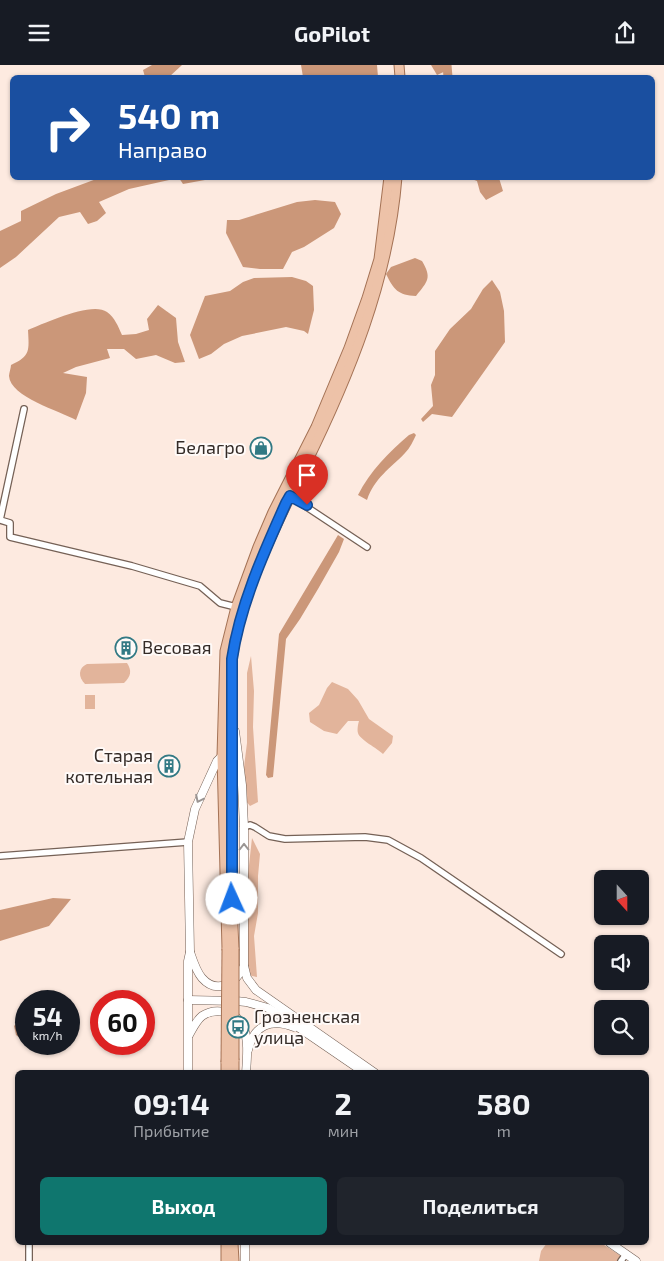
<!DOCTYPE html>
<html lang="ru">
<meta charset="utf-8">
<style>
body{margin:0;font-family:"Exo 2",sans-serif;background:#20242c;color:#f1f3f6;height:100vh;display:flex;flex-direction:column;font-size:19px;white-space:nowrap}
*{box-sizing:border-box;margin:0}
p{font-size:16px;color:#9ea1a6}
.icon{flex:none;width:28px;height:28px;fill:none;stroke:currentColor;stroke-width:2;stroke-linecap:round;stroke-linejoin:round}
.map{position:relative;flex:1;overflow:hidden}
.sheet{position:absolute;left:15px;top:1005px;width:634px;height:175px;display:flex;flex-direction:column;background:#171b24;border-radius:8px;box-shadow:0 1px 4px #0004}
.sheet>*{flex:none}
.banner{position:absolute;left:10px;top:10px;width:645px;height:105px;border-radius:8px;box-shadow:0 1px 4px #0004;background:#1a4fa0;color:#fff;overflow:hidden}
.needle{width:32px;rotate:159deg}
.buttons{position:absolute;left:594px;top:805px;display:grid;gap:10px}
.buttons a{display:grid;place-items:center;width:55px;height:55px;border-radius:8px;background:#171b24;box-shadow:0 1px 4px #0004;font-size:25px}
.speed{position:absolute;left:15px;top:925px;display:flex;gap:10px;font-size:25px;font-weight:700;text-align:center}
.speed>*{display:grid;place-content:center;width:65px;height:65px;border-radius:50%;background:#171b24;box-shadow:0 1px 4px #0004;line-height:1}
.speed small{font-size:12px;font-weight:400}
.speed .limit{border:8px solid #d22;background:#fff;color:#111}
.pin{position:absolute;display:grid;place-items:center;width:42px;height:42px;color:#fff;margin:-51px -21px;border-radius:50% 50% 50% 0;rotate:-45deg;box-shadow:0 0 5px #0007}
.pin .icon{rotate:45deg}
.me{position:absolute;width:55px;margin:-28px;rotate:358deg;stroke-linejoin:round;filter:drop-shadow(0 0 4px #0008)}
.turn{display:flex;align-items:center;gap:18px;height:105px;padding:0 25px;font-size:22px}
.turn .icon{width:65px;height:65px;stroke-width:2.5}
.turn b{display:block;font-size:35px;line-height:42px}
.eta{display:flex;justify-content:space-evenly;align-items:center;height:85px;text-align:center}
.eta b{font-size:30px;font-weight:700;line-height:35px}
.primary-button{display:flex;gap:10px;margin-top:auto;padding:10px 25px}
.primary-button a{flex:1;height:58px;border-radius:8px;background:#0f766e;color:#fff;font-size:20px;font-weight:700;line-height:58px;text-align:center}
.primary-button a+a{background:#20242c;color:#f1f3f6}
header{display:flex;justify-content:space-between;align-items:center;height:65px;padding:0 25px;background:#171b24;font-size:22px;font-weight:700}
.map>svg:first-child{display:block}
.green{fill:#e2b49b}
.water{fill:#cb9779}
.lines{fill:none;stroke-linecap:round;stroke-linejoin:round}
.river{stroke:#cb9779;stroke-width:9}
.street-casing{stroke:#756156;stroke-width:8}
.secondary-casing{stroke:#756156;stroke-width:9}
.primary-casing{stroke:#a47255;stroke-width:11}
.street{stroke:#fff;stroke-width:5.5}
.secondary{stroke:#fff;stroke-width:8}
.primary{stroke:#edc2a8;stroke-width:9}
.primary-bridge-casing{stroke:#a47255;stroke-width:11;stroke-linecap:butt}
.primary-bridge{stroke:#edc2a8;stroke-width:9}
.oneway{stroke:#9a9593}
.route-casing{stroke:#114b97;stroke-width:12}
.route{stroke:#1a73e8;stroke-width:9}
.labels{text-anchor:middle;stroke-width:4;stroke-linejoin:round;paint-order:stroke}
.poi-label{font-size:18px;fill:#342b27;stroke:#fffaf8;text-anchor:end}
</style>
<header><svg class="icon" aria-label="menu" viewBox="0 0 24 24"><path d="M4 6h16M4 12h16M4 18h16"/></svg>GoPilot<svg class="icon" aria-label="share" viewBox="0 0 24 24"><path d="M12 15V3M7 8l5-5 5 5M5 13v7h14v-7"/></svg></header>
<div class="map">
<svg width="664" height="1196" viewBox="0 0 664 1196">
<rect width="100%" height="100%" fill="#fdeae0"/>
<g class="green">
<polygon points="251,591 254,626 253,662 258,737 250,741 246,736 244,702 247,678 247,608"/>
<path d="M127,598C132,606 131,611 124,618L85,619C78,612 78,603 87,599Z"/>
<path d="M332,617L348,624L358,635L369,654L393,671L392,678L383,689C378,684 359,674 358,668C357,665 358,659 359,656H348L337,669L324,666L310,657L309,648L319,640L327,623Z"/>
<rect x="85" y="630" width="10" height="14"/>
<polygon points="252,773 260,789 258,811 258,848 254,871 257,912 247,910 247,818"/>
<polygon points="547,1178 601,1178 621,1191 618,1196 539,1196 541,1186"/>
</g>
<g class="water">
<polygon points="152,0 182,0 169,12 145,12 143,5"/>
<polygon points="301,0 377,0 378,12 303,12"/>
<polygon points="431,0 450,0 448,5 437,10"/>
<polygon points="99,113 178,113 129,124 99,137 106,148 97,156 88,159 80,147 59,152 16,192 0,203 0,166 21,156 21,146 56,129"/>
<polygon points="179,113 216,113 183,119"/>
<polygon points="469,113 499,113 503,126 486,135 480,127 477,116"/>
<polygon points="315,135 335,137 341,149 334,163 304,182 292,187 283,204 260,204 243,202 226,168 227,155 239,155 297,137"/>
<path d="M415,193L422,196C432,213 428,216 416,231C398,230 394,225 386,209L391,202Z"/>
<polygon points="292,212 306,216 313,221 314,245 308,269 304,266 286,262 242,271 224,279 211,289 199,294 190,270 205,231 230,226 243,217 254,213"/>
<polygon points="492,215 500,227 504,246 505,277 452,352 432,349 423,357 421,354 433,341 431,320 435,310 435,286 450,264 471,244 483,224"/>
<path d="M158,240L176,253L178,277L185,297L175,298L156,290L136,294L124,284H107L110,293L76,302L63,308L87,312L86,328L76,355C60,346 10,332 9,311C9,308 11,303 11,300C31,291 29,285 28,265C45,258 92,236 107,247C115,253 118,261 122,270L136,269L149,265L147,254Z"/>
<path d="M414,368L416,370C413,376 410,383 405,388C390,404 375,412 367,435L358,430C370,406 389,387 409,370Z"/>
<polygon points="338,470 344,474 339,487 318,524 300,554 286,574 273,712 268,713 266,710 279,569"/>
<polygon points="53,833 71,834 49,861 0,876 0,845"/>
<polygon points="20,955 26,956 26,968 20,973 16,970 14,961"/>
</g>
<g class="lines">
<polyline class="river" points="447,0 448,12"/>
<g class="street-casing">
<g id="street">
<polyline points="24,344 0,455 10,458 10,472 132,501 200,521 220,538 236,542"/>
<polyline points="290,431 367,482"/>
<polyline points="244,762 250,760 255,762 269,771 285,774 365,772 388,775 421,793 561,889"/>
<polyline points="0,791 188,777"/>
<polyline points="29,1178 29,1196"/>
<polyline points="621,1196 626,1189"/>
</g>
</g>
<g class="secondary-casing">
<g id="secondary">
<path d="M190,887C193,896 196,906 202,913C217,930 236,918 244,901V762L242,720L235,666"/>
<polyline points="244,901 247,913 256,925 375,1008"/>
<polyline points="188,935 236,936 246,937 268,943 289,956 365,1008"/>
<path d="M189,970C193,963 196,956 202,951C215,942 236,946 243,961C249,974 247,994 246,1008"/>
<path d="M248,985C254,960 271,953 294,962"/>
<polyline points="188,1008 188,896 190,887 188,777 195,744 217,696 222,691"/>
<polyline points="245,1178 245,1196"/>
<polyline points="610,1178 636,1196"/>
</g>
</g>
<g class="primary-casing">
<g id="primary">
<polyline points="399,0 400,12"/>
<polyline points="227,884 222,691 225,586 236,542 258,482 273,447 316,362 349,283 367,233 379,194 389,112"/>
<path d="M234,884L231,818L232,594C242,526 275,463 304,403C349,312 389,215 397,112"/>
<polyline points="226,1008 226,997"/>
<polyline points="234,1008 234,995"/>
<polyline points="233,1178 234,1196"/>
<polyline points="226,1196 226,1178"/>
</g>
</g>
<use href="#street" class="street"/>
<use href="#secondary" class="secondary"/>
<use href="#primary" class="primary"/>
<g class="primary-bridge-casing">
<g id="primary-bridge">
<polyline points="234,995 234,884"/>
<polyline points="226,997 227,884"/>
</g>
</g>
<use href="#primary-bridge" class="primary-bridge"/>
</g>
<defs><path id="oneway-chevron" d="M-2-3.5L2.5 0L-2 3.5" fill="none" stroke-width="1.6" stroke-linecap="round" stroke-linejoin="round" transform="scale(1.25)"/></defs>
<g class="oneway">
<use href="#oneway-chevron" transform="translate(199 734) rotate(116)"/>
<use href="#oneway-chevron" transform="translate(244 782) rotate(-90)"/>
</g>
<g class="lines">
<g class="route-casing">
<path id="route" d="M232,834V594C240,540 264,487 286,438L290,431L307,440"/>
</g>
<use href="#route" class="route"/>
</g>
<defs>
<g id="shop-ring" transform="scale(1.125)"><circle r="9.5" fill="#fffaf8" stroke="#327984" stroke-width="1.5"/><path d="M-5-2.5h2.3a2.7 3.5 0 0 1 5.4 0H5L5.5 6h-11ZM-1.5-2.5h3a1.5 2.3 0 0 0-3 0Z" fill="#327984"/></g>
<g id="building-ring" transform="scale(1.125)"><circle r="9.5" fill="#fffaf8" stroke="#327984" stroke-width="1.5"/><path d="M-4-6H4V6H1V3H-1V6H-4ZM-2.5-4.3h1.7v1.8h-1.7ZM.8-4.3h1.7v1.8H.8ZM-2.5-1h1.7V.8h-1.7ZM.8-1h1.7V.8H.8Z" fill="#327984"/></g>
<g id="bus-ring" transform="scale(1.125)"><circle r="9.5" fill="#fffaf8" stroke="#327984" stroke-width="1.5"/><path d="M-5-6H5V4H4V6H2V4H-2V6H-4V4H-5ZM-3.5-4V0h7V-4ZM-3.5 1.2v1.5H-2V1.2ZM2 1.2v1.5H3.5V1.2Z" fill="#327984"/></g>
</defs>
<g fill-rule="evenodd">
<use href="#shop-ring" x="261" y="383"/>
<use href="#building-ring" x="126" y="583"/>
<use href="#building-ring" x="169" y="701"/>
<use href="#bus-ring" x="238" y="962"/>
</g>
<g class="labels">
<g class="poi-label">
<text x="245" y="389">Белагро</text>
<text x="142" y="589" text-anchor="start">Весовая</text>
<text x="153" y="697">Старая<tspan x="153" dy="21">котельная</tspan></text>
<text x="254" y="958" text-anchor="start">Грозненская<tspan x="254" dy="21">улица</tspan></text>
</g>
</g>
</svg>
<div class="buttons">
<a><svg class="needle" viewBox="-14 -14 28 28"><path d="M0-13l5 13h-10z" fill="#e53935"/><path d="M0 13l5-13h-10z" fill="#9ea1a6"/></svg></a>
<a><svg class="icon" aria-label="sound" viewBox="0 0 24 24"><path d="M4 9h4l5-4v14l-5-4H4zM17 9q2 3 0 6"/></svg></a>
<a><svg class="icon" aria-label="search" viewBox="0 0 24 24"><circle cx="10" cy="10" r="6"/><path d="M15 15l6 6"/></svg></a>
</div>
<div class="speed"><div>54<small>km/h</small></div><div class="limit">60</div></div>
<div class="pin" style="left:307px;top:440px;background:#d93025"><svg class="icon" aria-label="arrive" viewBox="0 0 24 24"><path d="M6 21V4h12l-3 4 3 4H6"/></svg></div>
<svg class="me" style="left:232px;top:834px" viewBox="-20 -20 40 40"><circle r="19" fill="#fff"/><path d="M0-13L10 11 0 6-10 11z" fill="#1a73e8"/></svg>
<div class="banner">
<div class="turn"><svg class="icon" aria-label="right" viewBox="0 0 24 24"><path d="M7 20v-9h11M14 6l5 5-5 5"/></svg><div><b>540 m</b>Направо</div></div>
</div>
<section class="sheet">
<div class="eta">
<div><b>09:14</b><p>Прибытие</p></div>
<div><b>2</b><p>мин</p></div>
<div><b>580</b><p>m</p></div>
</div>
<div class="primary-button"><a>Выход</a><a>Поделиться</a></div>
</section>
</div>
